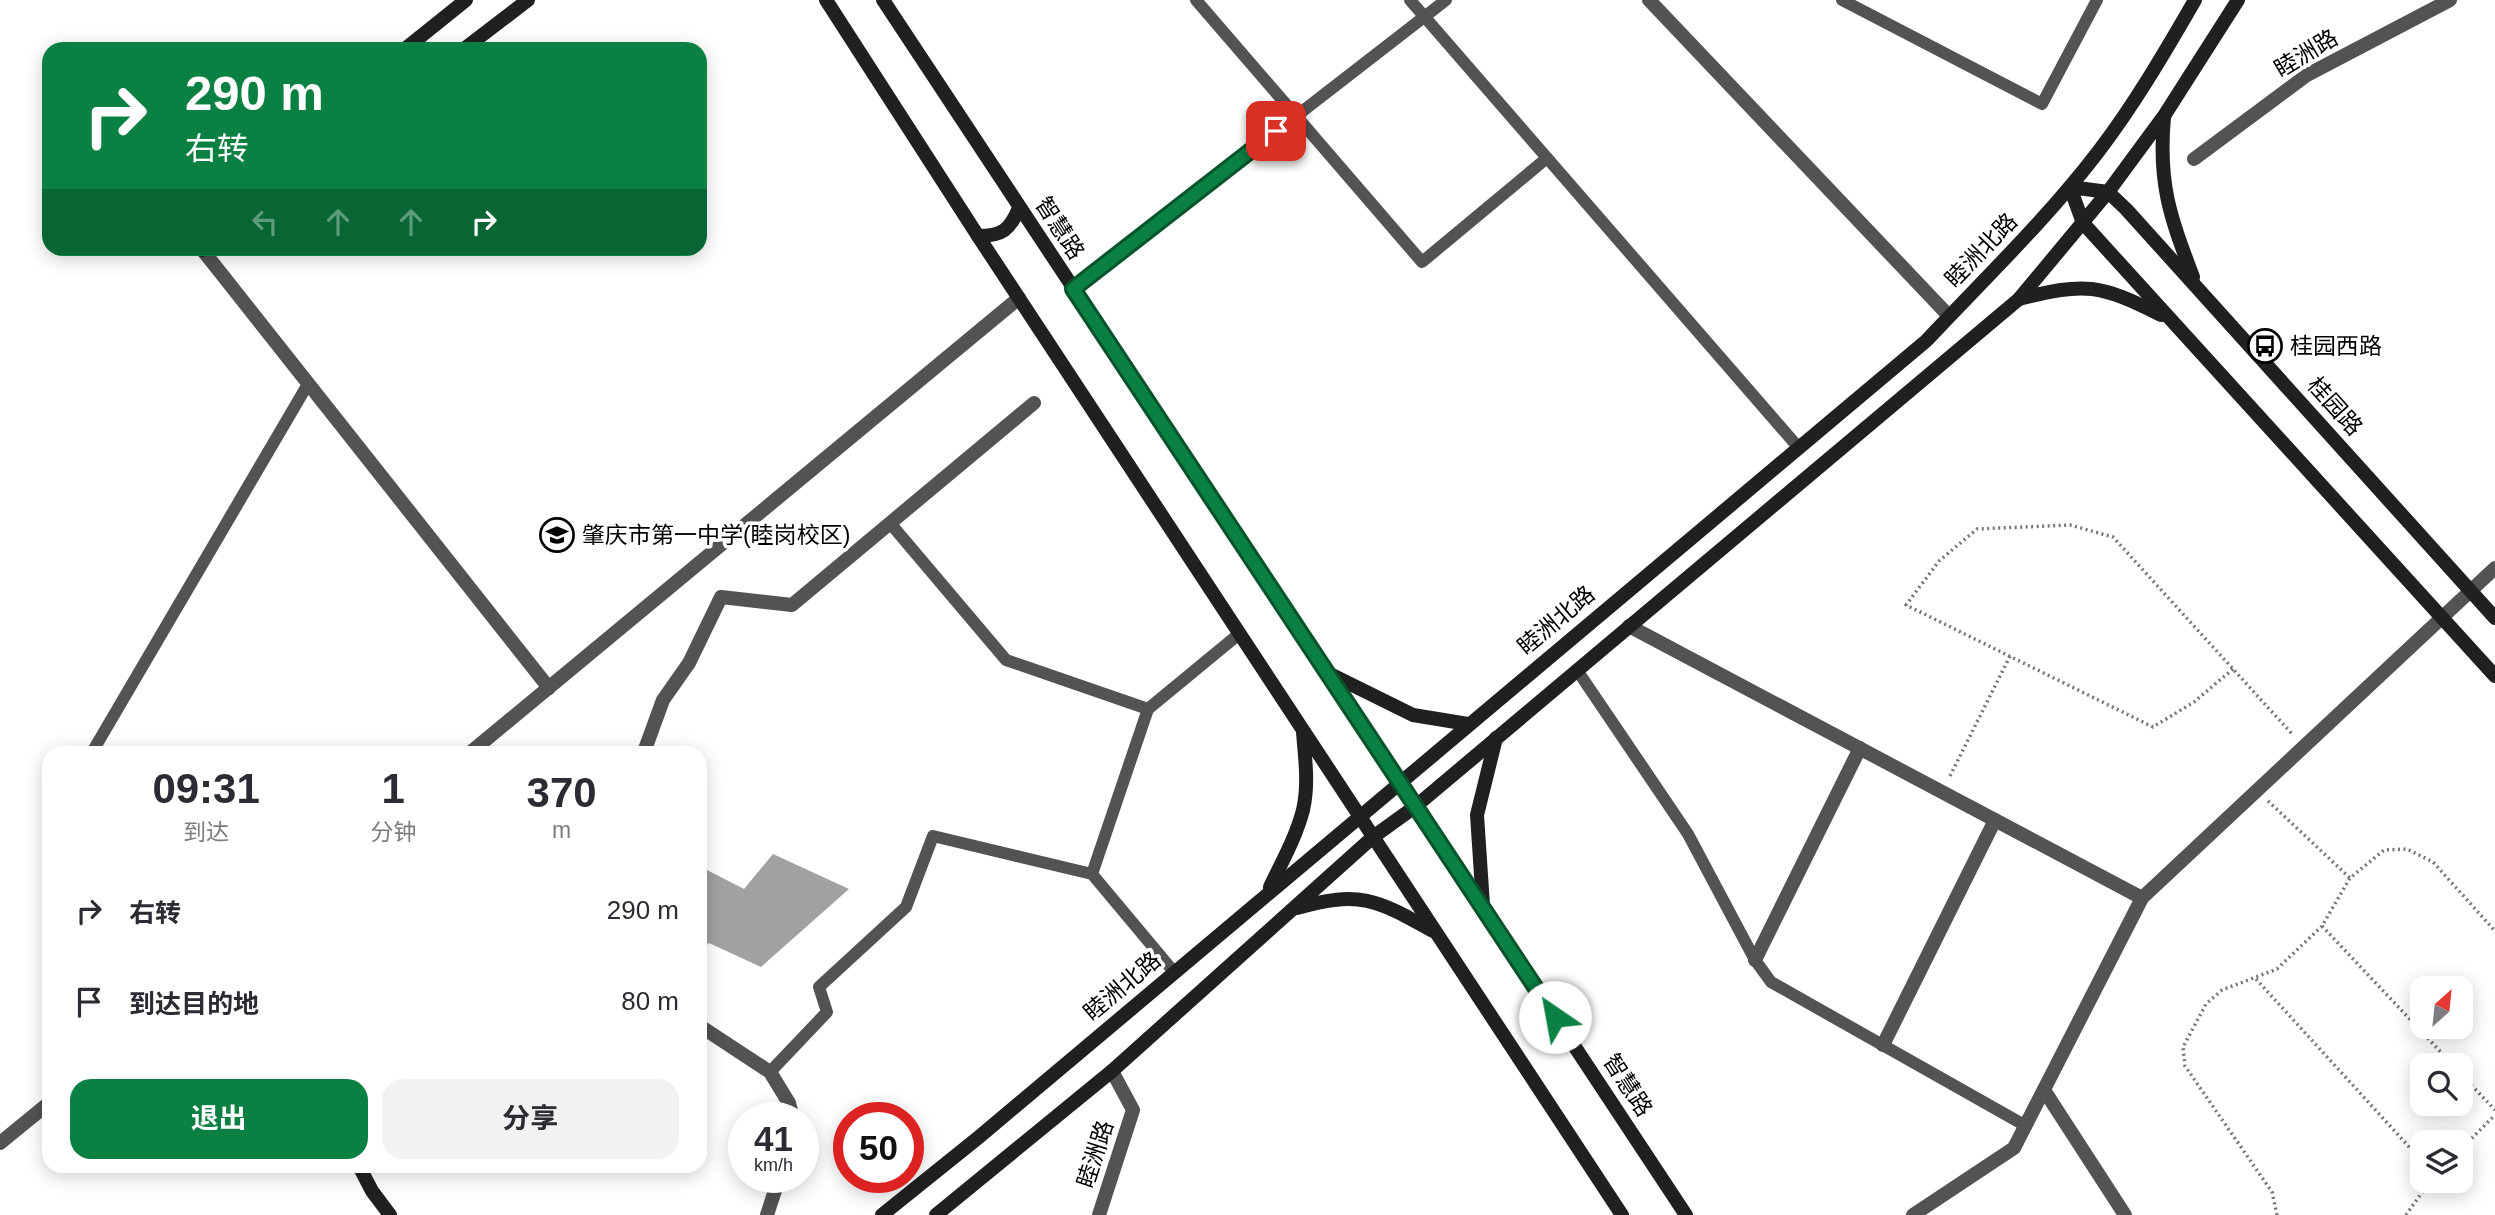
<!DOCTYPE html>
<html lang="zh">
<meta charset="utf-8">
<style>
body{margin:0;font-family:Helvetica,"Noto Sans SC",sans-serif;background:#f2f2f3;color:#2b2b33;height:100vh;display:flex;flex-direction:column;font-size:26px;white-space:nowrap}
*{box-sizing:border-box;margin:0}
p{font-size:23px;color:#7c7c81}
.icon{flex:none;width:38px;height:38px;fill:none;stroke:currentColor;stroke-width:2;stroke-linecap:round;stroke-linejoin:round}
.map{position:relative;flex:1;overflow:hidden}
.drawer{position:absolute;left:42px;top:746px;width:665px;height:427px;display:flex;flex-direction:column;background:#fff;border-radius:21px;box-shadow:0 4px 18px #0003}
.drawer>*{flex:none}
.guide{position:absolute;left:42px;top:42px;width:665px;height:214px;border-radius:21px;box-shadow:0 4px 18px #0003;background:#0b8043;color:#fff;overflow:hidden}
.needle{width:46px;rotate:27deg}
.buttons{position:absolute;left:2410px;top:976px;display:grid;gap:14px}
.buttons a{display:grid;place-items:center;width:63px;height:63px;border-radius:14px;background:#fff;box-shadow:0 4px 18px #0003;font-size:35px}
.speed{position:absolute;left:728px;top:1102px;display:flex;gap:14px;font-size:35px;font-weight:700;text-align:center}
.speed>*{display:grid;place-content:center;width:91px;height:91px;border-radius:50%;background:#fff;box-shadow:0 4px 18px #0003;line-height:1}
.speed small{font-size:18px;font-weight:400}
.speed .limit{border:10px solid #d22;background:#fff;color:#111}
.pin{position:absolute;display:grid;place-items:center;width:60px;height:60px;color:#fff;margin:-30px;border-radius:14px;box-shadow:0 4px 10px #0006}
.me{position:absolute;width:77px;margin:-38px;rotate:327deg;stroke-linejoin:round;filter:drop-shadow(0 0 5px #0008)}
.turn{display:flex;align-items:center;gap:24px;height:147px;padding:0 28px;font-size:32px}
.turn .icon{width:91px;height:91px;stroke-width:2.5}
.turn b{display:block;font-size:49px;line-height:60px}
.lanes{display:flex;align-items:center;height:66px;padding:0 28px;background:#0003;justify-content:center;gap:35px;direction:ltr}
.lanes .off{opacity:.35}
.eta{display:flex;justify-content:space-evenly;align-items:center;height:119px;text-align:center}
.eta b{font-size:42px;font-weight:700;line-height:49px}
.primary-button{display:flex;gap:14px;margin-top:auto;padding:14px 28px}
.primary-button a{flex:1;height:80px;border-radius:21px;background:#0b8043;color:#fff;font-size:28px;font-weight:700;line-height:80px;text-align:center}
.primary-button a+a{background:#f2f2f3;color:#2b2b33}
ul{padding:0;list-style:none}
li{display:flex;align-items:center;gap:21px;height:91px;padding:0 28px}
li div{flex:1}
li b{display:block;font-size:26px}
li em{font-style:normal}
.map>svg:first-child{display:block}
.water{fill:#a1a1a1}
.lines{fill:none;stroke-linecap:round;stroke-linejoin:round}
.path{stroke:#757575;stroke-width:3.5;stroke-dasharray:2 3.5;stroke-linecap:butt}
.lane{stroke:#535353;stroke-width:12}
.street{stroke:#535353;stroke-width:14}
.secondary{stroke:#202020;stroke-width:14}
.route-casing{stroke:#07532c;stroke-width:18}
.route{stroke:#0b8043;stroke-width:12}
.labels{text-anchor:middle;stroke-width:7;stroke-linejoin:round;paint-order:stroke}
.street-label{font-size:23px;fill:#000;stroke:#fff}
.poi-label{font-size:23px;fill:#000;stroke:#fff;text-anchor:start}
</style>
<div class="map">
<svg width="2495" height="1215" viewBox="0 0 2495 1215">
<rect width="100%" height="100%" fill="#fff"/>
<polygon class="water" points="773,854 849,889 761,967 709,943 700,951 700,873 707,870 744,889"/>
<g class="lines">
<g class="path">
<polyline points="2233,669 2194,702 2153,727 1906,605 1939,561 1977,529 2070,525 2113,537 2293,735"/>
<polyline points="1950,776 2010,656"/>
<polyline points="2268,801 2350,878"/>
<polyline points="2322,926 2454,1066"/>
<polyline points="2256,979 2422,1161"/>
<polyline points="2460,1073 2495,1110"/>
<polyline points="2460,1150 2495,1115"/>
<polyline points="2277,1215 2272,1192 2185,1066 2183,1047 2206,1004 2222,990 2277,969 2322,926 2350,878 2384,850 2407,849 2433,862 2495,931"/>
<polyline points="2406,1215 2430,1181"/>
</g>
<g class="lane">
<polyline points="1196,0 1422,262 1547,158"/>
<polyline points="1410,0 1798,447"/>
<polyline points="1842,0 2042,104 2097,0"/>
<polyline points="1073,289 1446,0"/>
<polyline points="890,523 1006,660 1148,709 1092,874"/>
<polyline points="1577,670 1688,834 1755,960 1771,982 2026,1126"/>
<polyline points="1148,709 1239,634"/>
<polyline points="96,752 94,749 308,384"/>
<polyline points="770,1072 827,1012 819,987 906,907 933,836 1092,874 1174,972"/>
</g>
<g class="street">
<polyline points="1649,0 1949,316"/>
<polyline points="2194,159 2307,75 2450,0"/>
<polyline points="201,248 549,688"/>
<polyline points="1629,626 2142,898"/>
<polyline points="471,752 1019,298"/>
<polyline points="644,752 663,700 689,663 721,597 792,605 1034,403"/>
<polyline points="1755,960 1860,748"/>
<polyline points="700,1026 770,1072 789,1103 793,1118"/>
<polyline points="1883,1045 1995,820"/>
<polyline points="2044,1090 2125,1215"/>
<polyline points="0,1143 49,1103"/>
<polyline points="767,1215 779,1178"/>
<polyline points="1099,1215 1133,1110 1112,1071"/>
<polyline points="1913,1215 2014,1148 2142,898 2495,568"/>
</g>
<g class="secondary">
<polyline points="826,0 978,236 1622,1215"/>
<polyline points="883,0 1686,1215"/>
<polyline points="405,49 466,0"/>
<polyline points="464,49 528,0"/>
<path d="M2164,117C2158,184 2170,216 2193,277"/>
<path d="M978,236C1002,236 1010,230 1019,208"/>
<polyline points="202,250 203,248"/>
<path d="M2019,299C2086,282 2099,284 2161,315"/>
<polyline points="2495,618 2126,209 2108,192 2070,187 2083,223 2495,676"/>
<polyline points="1330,674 1413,715 1468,724"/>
<path d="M1270,887C1282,862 1296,837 1303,810C1309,784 1305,758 1303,732"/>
<polyline points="1483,905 1477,815 1496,738"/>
<path d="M1297,908C1361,890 1377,900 1433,931"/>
<polyline points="359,1166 372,1191 390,1215"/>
<path d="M882,1215L979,1137L1926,341C1984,279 2046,220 2098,152C2134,105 2165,52 2195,0"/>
<polyline points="936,1215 1112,1071 1373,837 1416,806 2019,299 2108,192 2164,116 2238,0"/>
</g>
</g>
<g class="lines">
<g class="route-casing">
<polyline id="route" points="1276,131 1073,289 1555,1017"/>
</g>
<use href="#route" class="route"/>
</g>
<defs>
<g id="bus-ring" transform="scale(1.75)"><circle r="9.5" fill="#fff" stroke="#000" stroke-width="1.5"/><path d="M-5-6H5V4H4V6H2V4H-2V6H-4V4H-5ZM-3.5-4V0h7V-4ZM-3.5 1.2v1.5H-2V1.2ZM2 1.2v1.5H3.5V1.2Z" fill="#000"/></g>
<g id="school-ring" transform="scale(1.75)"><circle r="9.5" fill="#fff" stroke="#000" stroke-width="1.5"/><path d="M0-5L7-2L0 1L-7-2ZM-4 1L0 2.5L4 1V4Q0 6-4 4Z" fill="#000"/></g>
</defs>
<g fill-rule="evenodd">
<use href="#bus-ring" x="2265" y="346"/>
<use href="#school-ring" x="557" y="535"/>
</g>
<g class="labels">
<g class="street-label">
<text transform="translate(2306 53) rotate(-31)" y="8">睦洲路</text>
<text transform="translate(1060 228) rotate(57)" y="8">智慧路</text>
<text transform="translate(1981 250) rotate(-46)" y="8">睦洲北路</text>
<text transform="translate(2335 406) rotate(48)" y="8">桂园路</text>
<text transform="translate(1556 620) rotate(-40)" y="8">睦洲北路</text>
<text transform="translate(1122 986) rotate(-40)" y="8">睦洲北路</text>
<text transform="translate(1628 1085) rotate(57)" y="8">智慧路</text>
<text transform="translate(1095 1154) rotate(-72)" y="8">睦洲路</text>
</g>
<g class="poi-label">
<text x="2290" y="354">桂园西路</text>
<text x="582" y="543">肇庆市第一中学(睦岗校区)</text>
</g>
</g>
</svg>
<div class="buttons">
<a><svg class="needle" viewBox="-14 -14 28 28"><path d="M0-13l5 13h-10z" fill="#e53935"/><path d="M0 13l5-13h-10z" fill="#7c7c81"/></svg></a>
<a><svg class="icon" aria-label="search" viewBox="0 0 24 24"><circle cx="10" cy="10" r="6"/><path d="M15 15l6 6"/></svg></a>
<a><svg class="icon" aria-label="layers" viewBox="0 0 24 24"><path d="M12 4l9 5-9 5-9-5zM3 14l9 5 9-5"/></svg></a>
</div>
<div class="speed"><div>41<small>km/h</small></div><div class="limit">50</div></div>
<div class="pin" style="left:1276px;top:131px;background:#d93025"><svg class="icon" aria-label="arrive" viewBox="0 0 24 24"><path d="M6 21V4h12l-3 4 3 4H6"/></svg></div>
<svg class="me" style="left:1555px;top:1017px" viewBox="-20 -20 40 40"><circle r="19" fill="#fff"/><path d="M0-13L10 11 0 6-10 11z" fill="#0b8043"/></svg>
<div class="guide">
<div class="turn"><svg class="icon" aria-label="right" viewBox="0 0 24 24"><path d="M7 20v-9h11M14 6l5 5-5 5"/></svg><div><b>290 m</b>右转</div></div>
<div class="lanes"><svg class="icon off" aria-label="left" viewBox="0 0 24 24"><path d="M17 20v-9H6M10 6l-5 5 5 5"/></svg><svg class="icon off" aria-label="ahead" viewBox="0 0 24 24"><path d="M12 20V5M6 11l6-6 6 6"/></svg><svg class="icon off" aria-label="ahead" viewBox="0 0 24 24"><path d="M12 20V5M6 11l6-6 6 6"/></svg><svg class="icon" aria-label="right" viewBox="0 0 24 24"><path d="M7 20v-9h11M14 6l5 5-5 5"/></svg></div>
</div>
<section class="drawer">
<div class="eta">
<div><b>09:31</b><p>到达</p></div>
<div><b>1</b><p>分钟</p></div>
<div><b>370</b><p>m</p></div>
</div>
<ul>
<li><svg class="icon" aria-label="right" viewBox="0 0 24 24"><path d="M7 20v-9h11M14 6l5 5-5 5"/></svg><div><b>右转</b></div><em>290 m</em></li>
<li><svg class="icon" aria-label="arrive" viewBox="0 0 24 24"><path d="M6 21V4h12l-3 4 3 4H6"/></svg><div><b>到达目的地</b></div><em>80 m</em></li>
</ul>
<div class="primary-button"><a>退出</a><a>分享</a></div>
</section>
</div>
